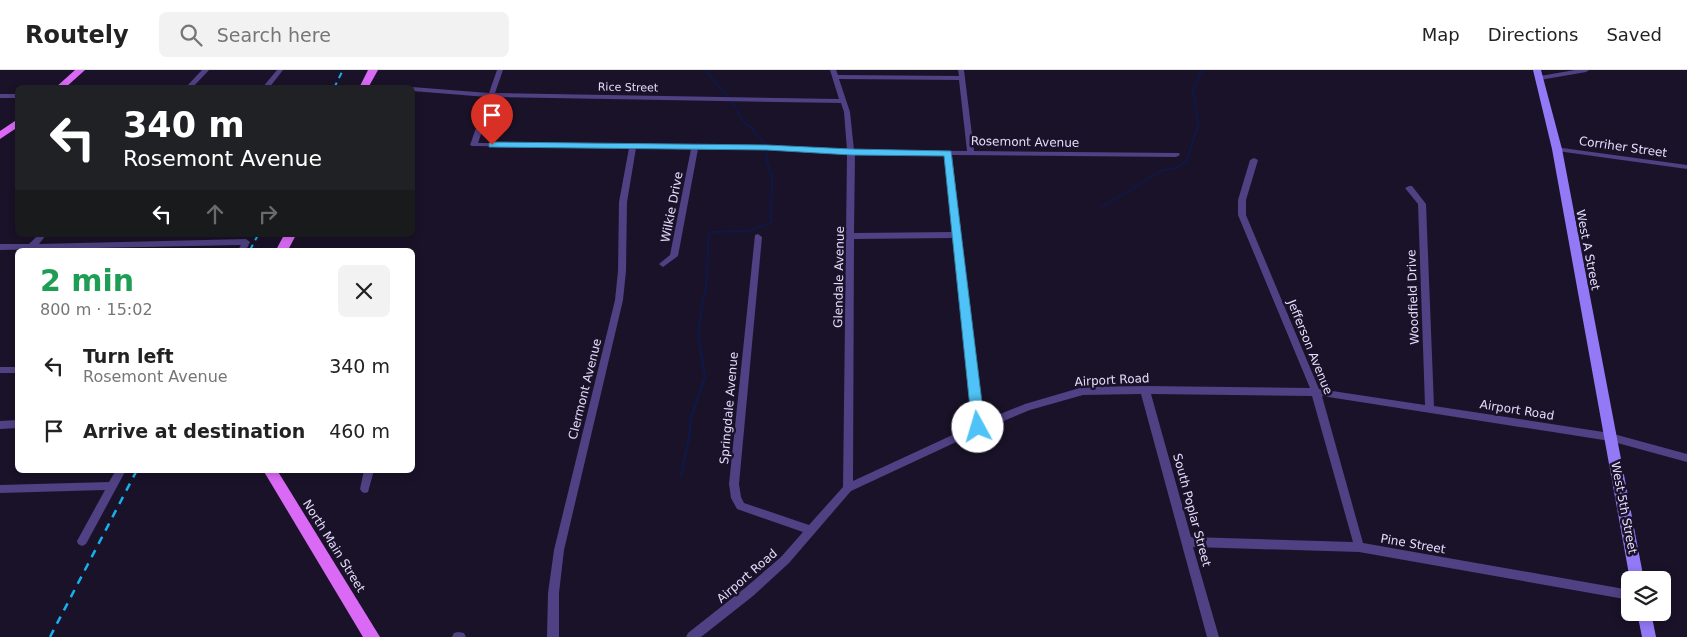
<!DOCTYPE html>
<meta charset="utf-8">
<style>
body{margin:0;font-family:"DejaVu Sans",sans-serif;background:#f2f2f2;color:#222;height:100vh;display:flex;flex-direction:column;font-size:19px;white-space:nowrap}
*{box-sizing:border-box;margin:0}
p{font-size:16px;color:#767676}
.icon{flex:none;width:28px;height:28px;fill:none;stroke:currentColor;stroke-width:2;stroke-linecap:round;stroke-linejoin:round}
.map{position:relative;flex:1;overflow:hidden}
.sheet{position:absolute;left:15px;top:178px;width:400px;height:225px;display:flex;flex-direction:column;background:#fff;border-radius:8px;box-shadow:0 2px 8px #0003}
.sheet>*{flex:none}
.top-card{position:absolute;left:15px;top:15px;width:400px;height:152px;border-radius:8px;box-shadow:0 2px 8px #0003;background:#202124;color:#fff;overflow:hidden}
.controls{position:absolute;left:1621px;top:501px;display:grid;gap:10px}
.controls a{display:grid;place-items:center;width:50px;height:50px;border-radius:8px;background:#fff;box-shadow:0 2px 8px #0003;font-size:25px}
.pin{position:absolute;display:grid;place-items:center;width:42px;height:42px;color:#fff;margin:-51px -21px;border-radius:50% 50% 50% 0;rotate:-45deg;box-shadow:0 0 5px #0007}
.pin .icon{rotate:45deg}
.me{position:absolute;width:55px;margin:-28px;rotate:354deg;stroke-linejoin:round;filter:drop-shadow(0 0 4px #0008)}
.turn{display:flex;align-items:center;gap:18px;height:105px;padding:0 25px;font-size:22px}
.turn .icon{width:65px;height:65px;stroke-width:2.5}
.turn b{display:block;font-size:35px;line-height:42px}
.lanes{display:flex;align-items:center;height:48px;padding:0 25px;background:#0003;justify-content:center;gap:25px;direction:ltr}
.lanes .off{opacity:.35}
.round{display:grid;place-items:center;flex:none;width:52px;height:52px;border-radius:8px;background:#f2f2f2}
.headline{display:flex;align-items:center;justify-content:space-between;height:85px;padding:0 25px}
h1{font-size:30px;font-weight:700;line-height:38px;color:#1e9e55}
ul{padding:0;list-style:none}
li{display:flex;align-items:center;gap:15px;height:65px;padding:0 25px}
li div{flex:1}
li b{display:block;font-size:19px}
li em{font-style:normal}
header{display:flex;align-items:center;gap:30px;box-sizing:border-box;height:70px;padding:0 25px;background:#fff;border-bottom:1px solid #e0e0e0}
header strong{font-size:24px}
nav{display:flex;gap:28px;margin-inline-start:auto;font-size:18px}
.search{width:350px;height:45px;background:#f2f2f2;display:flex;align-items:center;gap:12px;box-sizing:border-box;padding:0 18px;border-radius:8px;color:#767676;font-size:19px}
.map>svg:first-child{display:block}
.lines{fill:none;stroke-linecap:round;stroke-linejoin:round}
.stream-far1{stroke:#0f1844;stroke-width:2}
.stream{stroke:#0f1844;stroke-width:2.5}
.street{fill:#4f4183;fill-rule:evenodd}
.secondary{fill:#9379f6;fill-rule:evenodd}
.primary{fill:#da6af5;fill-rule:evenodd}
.rail-far1{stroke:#15b1ef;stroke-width:2;stroke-dasharray:6 5;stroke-linecap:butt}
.rail{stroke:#15b1ef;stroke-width:2.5;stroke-dasharray:8 7;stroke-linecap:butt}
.route{fill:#4fc3f7;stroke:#337fa1}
.labels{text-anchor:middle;stroke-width:5;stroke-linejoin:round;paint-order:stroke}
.far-street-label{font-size:11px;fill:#e5dcfd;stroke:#1a1228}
.street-label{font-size:12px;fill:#e5dcfd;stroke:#1a1228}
</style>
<header>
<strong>Routely</strong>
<div class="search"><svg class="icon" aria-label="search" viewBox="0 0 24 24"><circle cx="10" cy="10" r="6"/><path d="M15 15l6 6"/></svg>Search here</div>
<nav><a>Map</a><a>Directions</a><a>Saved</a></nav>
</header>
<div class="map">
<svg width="1687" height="567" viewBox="0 0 1687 567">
<rect width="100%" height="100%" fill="#1a1228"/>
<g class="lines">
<g class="stream-far1">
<polyline points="705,0 727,26"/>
<polyline points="732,32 745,54 751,57 765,74"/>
<polyline points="1102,137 1161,101 1175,98 1186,92 1198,56 1193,19 1202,0"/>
<path d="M701,245L706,215L709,162L750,161L772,152C768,138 774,123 772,109C770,99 765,92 767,82"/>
</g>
<polyline class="stream" points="681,406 689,368 691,347 705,307 698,264 701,244"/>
<g class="street">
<polygon points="202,0 209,0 192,18 185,18"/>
<polygon points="277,0 283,0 269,18 262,18"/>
<path d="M497,0H503L495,23L839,29L830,0H836L838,5L959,6L958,0H964L974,81L1179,83L1180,85L1176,87L952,85L983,351L1025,334L1083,317L1145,316L1310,318L1238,145V130L1250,90L1254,88L1258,90L1246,130V145L1319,319L1425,335L1418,134L1405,118L1409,116H1412L1426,134L1434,336L1610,363L1687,384V392L1610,371L1322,326L1363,473L1630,520V530L1359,482L1193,477L1219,567H1207L1141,324L1083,325L1030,340L982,360L851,421L789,493L753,526L701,567H686L688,563L745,518L781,487L803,462L737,439L731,428L729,414L755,165L758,164L762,167L739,414L741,427L744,433L809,455L843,417L847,84L767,79H698L678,186L663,197L659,194L670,185L691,79L636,78L627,132L626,201L623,230L564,480L559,523V567H547L548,523L554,480L615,230L618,201L619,132L629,78L472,76L470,75L487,27L412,21V18H410L412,17L489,23ZM839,9L959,10L967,81L854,80L850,42ZM494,27L841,33L844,42L847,80L767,75L478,73ZM855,84L945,85L953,162L854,163ZM954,168L974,355L853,411L854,169ZM1151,324L1312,326L1353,472L1191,467Z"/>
<polygon points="1575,0 1589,0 1586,2 1540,10 1537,8 1540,6"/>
<rect x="0" y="24" width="18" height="4"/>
<polygon points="1555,77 1687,95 1687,99 1557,81 1555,81"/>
<polygon points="38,165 46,165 39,174 246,169 250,172 246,180 238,180 241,175 0,180 0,174 29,174"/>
<rect x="0" y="297" width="18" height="6"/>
<polygon points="18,350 18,358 0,359 0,351"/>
<polygon points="116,400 126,400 86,474 82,476 78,474 77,471 105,420 0,423 0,415 109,412"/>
<polygon points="364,400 374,400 368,422 365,423 362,422 360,419"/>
<polygon points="458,562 464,563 466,567 452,567 454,563"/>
</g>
<g class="secondary">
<polygon points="1533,0 1541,0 1562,79 1644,510 1630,510 1552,79"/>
<polygon points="1637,542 1651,542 1656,567 1642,567"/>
</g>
<g class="primary">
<polygon points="75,0 85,0 65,18 55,18"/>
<polygon points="368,0 378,0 368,18 359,18"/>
<polygon points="18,49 18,57 0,69 0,61"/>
<polygon points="284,165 296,165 288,180 276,180"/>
<polygon points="263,400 277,400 380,567 363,567"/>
</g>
<g class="rail-far1">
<polyline points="334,18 343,0"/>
<polyline points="250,180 258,165"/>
</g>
<polyline class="rail" points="50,567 137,400"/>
</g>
<polygon class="route" points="492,72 767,75 851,79 951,81 985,357 983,361 974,361 972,357 944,86 851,85 767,80 489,77 489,73"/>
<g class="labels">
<g class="far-street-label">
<text transform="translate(628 17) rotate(1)" y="4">Rice Street</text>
</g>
<g class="street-label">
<text transform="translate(1025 72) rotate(1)" y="4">Rosemont Avenue</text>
<text transform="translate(1623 77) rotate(8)" y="4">Corriher Street</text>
<text transform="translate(672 137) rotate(-79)" y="4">Wilkie Drive</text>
<text transform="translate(1588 180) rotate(79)" y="4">West A Street</text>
<text transform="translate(839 207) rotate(-89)" y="4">Glendale Avenue</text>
<text transform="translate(1413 227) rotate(-92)" y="4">Woodfield Drive</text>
<text transform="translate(1310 277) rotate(68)" y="4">Jefferson Avenue</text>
<text transform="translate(1112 310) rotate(-3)" y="4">Airport Road</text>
<text transform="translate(585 319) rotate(-76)" y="4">Clermont Avenue</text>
<text transform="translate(729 338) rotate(-85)" y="4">Springdale Avenue</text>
<text transform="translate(1517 340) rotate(9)" y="4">Airport Road</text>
<text transform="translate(1624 438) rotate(79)" y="4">West 5th Street</text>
<text transform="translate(1192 440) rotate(75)" y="4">South Poplar Street</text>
<text transform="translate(1413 474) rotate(10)" y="4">Pine Street</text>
<text transform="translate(334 476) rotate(58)" y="4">North Main Street</text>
<text transform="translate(747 506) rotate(-41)" y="4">Airport Road</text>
</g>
</g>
</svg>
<div class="controls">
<a><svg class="icon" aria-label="layers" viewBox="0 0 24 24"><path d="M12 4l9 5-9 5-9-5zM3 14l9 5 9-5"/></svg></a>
</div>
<div class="pin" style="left:492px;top:75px;background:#d93025"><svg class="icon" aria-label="arrive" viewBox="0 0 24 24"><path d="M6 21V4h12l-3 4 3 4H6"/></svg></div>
<svg class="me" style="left:978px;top:357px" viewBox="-20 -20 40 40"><circle r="19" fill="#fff"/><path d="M0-13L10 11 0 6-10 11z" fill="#4fc3f7"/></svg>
<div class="top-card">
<div class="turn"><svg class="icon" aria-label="left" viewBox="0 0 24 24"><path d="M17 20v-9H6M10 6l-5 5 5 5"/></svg><div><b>340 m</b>Rosemont Avenue</div></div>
<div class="lanes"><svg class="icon" aria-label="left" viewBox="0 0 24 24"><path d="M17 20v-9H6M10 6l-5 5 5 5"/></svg><svg class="icon off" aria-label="ahead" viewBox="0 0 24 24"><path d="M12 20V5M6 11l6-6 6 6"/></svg><svg class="icon off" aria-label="right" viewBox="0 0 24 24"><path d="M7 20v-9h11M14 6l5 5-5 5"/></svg></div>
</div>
<section class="sheet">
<div class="headline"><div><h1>2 min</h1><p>800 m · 15:02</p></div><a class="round"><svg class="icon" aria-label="close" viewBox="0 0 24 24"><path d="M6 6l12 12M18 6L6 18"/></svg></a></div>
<ul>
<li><svg class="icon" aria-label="left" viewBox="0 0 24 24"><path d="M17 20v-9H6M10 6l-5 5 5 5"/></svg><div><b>Turn left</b><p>Rosemont Avenue</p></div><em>340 m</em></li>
<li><svg class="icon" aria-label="arrive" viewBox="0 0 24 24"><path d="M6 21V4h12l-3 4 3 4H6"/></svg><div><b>Arrive at destination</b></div><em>460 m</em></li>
</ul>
</section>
</div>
